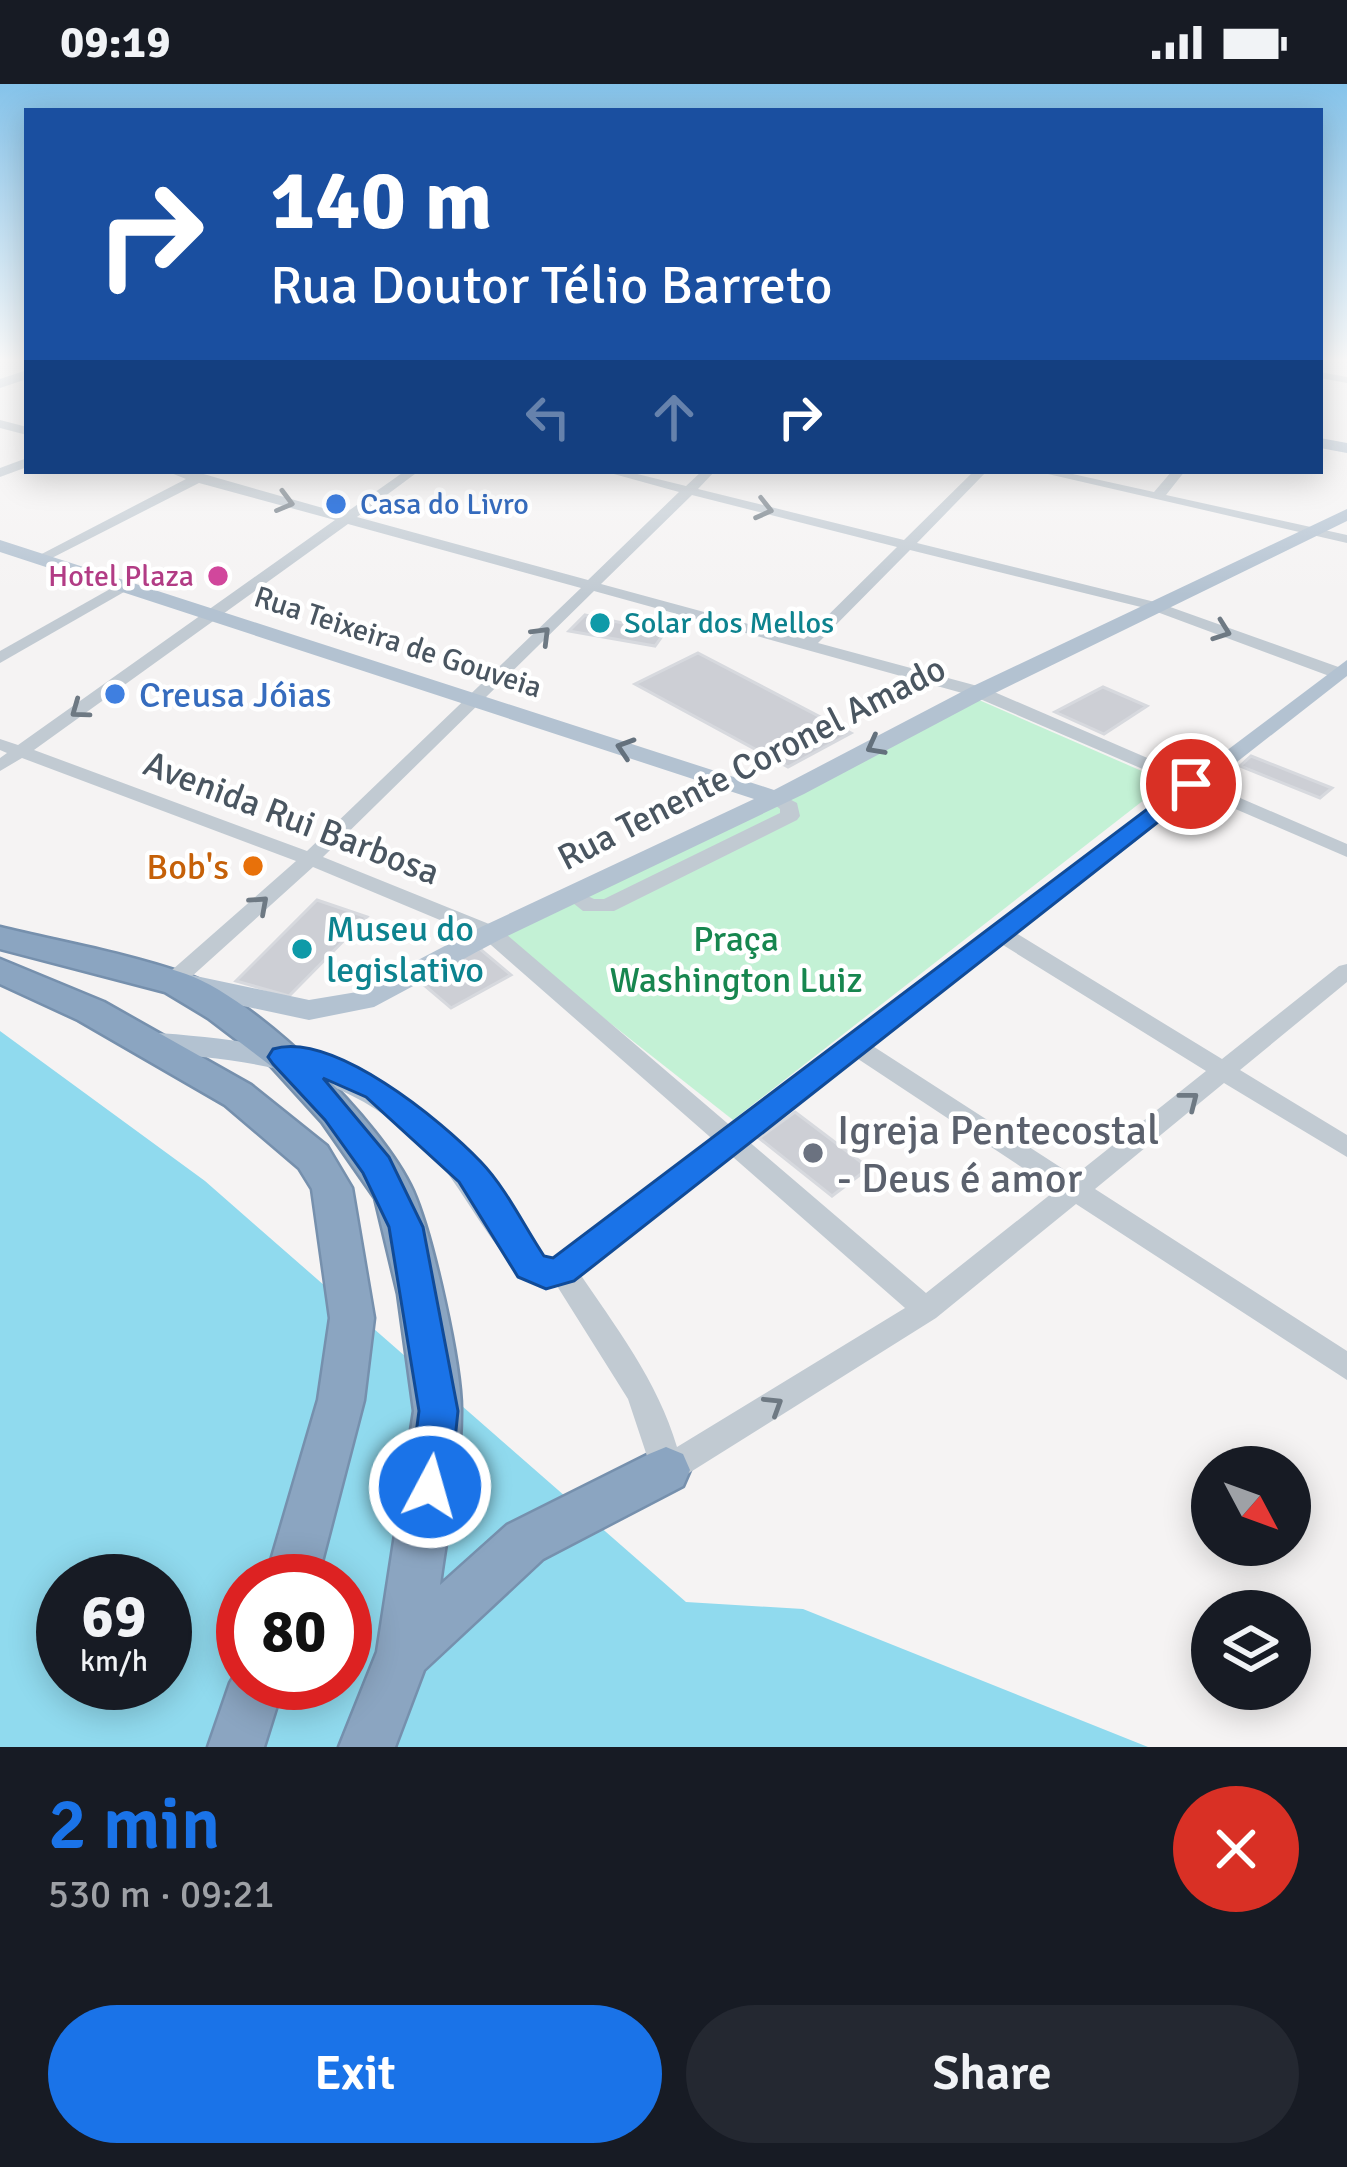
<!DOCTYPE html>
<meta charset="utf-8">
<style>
body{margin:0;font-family:Signika,sans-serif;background:#242831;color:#f1f3f6;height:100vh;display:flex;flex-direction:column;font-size:45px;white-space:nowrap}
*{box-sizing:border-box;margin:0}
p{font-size:39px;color:#9ea1a6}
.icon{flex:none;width:66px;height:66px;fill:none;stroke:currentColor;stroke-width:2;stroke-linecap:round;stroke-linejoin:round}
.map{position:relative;height:1663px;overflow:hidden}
.drawer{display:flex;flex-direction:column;background:#171b24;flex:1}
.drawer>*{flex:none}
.guide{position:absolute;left:24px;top:24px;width:1299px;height:366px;border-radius:0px;box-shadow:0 6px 30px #0003;background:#1a4fa0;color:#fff;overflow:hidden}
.needle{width:78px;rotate:131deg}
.tools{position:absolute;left:1191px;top:1362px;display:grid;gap:24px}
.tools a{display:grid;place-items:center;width:120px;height:120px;border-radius:50%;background:#171b24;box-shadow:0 6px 30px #0003;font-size:60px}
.speed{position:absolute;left:36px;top:1470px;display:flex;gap:24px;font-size:60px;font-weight:700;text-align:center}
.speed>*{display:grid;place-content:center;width:156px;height:156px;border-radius:50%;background:#171b24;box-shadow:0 6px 30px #0003;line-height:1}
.speed small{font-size:30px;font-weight:400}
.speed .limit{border:18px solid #d22;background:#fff;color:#111}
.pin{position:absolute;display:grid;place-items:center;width:102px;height:102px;color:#fff;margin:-51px;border:6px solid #fff;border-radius:50%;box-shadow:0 3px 12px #0007}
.me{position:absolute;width:132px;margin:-66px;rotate:6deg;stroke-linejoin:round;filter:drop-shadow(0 0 9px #0008)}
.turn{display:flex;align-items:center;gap:42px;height:252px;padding:0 48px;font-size:54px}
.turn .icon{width:156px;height:156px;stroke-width:2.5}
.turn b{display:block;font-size:84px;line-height:102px}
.lanes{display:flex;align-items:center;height:114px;padding:0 48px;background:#0003;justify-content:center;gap:60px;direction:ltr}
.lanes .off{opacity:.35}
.round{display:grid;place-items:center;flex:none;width:126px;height:126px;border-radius:63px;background:#242831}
.overview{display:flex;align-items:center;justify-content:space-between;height:204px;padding:0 48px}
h1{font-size:72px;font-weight:600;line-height:90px;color:#1a73e8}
.primary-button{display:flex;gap:24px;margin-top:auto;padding:24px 48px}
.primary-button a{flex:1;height:138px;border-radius:72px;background:#1a73e8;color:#fff;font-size:48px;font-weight:600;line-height:138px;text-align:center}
.primary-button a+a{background:#242831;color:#f1f3f6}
.status{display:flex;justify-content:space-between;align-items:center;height:84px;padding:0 60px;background:#171b24;direction:ltr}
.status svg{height:33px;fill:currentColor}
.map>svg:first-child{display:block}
.green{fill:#c3f1d5}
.water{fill:#90daee;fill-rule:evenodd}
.building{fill:#cdcfd5;stroke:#d7d9de;stroke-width:3}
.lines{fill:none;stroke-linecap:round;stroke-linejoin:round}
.highway-casing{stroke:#7690ad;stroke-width:5}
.minor{fill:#c1cad2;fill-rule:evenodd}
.major{fill:#b3c2d1;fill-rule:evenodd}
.highway{fill:#8ba5c1;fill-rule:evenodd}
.oneway{stroke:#6e7983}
.oneway2{stroke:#64717d}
.route{fill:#1a73e8;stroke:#114b97;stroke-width:3}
.shop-dot{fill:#3f7fe0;stroke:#fff;stroke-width:4.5}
.hotel-dot{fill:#d1479c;stroke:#fff;stroke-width:4.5}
.culture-dot{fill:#0f9aa8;stroke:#fff;stroke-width:4.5}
.food-dot{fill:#e8710a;stroke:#fff;stroke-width:4.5}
.worship-dot{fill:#6b7280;stroke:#fff;stroke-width:4.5}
.labels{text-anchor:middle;stroke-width:9;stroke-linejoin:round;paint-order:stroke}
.far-shop-label{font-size:30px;fill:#366cbe;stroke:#fff;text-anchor:start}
.far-hotel-label{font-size:30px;fill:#b23c85;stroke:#fff;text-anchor:end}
.far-culture-label{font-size:30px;fill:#0d838f;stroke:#fff;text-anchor:start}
.far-street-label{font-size:30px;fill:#4a5661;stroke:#fff}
.shop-label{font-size:36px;fill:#366cbe;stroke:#fff;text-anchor:start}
.street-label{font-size:36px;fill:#4a5661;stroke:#fff}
.food-label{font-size:36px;fill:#c56008;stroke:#fff;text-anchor:end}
.culture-label{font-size:36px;fill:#0d838f;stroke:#fff;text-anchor:start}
.park-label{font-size:36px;fill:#17864f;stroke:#fff}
.near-worship-label{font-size:42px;fill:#5b616d;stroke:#fff;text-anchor:start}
</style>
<div class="status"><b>09:19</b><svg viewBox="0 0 49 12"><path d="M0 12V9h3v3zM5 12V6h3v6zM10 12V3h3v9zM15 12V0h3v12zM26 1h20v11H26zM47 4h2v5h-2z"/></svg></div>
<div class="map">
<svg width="1347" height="1663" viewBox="0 0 1347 1663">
<rect width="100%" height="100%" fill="#f5f3f3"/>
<polygon class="green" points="979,616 1167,698 733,1036 497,850"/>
<path class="water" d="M0,947L205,1097L686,1518L803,1525L1148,1663H0ZM63,1497H165V1599H63ZM243,1497H345V1599H243Z"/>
<g class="building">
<polygon points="585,531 665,548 655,562 569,547"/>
<polygon points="698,569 851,649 788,683 635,600"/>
<polygon points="1103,603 1147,622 1104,650 1055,628"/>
<polygon points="1251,672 1332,704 1320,714 1240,682"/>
<polygon points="317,816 367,833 289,912 236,897"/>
<polygon points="480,865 511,891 451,924 417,895"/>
<polygon points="795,1028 869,1084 832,1112 759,1054"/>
</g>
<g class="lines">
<g class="highway-casing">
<g id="highway">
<path d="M0,843C61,858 126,869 186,890C257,915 382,1038 413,1107C432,1150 462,1282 461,1329C461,1385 447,1445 440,1501L507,1441L649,1370L666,1363L683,1370L690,1386L683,1402L543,1475L424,1586L395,1663H339L377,1568L414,1327L398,1210L375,1114L322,1038L271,982L208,934L165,908L0,865Z"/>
<polygon points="0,875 104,918 251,1001 327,1062 352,1104 374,1234 364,1316 317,1497 265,1497 318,1316 330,1234 312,1105 299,1084 225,1021 78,936 0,900"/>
<polygon points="243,1577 243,1599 284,1599 264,1663 208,1663 230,1599"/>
</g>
</g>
<g class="minor">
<polygon points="1320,288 1347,293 1347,299 1320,294"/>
<polygon points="0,336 27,343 27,351 0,344"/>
<polygon points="27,374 27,383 0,393 0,384"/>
<path d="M166,387L200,389L344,430L405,387H419L357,433L588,496L679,408L603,387H625L686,402L702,387H715L698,405L904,456L974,387H987L917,459L1159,519L1344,585V593H1332L1149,525L910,466L818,559L985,604L1347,760V773L973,612L594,507L323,773L499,844L926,1209L1056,1106L849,969L845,963L849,957H865L1074,1092L1206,987L990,853L987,848L990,843H1006L1222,975L1339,882L1347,880V898L1240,986L1347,1051V1073L1224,999L1095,1105L1347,1267V1296L1076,1120L936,1234L681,1394L666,1400L655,1396L628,1315L552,1194L548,1186L552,1178L562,1175L572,1178C611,1237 657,1294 677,1363L905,1224L483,854L313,783L180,903H164L161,898L164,893L296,777L22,674L0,687V674L7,669L0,666V655L18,661L335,436L199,399L44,478L32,475L186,395ZM692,411L897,463L804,555L601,500ZM348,440L581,504L307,767L34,666Z"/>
<polygon points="1035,387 1059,387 1154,408 1172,387 1185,387 1166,411 1347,451 1347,459"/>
<polygon points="126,496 131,498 131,504 0,579 0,567"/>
<polygon points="776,708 797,719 800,732 797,736 614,827 583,827 563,811 573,805 594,815 604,815 780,729 780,725 767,714"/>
</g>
<g class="major">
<polygon points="27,286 27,295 0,304 0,295"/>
<polygon points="1320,354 1347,359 1347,369 1320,364"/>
<polygon points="1347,425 1347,437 987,613 804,710 501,855 374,923 309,936 191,911 177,901 191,891 309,916 357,908 481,843 754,715 0,468 0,456 774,706 971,603"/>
<path d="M1347,576V592L574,1196C567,1199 556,1204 548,1204C514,1205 465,1108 441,1081C357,988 264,977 146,968L135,965L131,958L135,951L146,948C357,963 425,994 543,1172L552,1174Z"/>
</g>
<use href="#highway" class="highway"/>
</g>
<defs><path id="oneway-chevron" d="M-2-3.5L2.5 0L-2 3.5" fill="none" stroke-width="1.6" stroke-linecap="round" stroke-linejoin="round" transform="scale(3)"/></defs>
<g class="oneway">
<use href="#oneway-chevron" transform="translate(285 418) rotate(15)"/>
<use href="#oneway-chevron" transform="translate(764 425) rotate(14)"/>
<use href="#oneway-chevron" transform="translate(1222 547) rotate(20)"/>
<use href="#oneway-chevron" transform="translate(542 551) rotate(-45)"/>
<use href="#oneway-chevron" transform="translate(79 626) rotate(144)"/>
<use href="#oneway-chevron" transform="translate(260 820) rotate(-42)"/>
<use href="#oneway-chevron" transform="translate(1190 1016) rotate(-38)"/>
<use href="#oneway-chevron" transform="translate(774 1321) rotate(-32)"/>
</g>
<g class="oneway2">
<use href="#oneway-chevron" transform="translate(875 662) rotate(152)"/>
<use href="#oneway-chevron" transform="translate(625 664) rotate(-162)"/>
</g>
<linearGradient id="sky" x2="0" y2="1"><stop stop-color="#85c3ea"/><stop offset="0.54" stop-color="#fafafa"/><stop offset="1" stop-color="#fafafa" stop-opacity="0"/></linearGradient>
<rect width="1347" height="511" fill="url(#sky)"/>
<path class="route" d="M1191,692L1200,694V705L574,1197L546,1205L518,1193L459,1098L366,1013L323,994L389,1073L423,1143L458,1327L450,1403L444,1417L430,1422L415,1417L409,1403L419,1327L389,1143L363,1089L325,1036L273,980L268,973L273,965C333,947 441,1036 481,1078C506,1104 524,1142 544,1172L553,1174Z"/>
<g class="shop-dot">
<circle cx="336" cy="420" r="12"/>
<circle cx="115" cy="610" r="12"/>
</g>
<circle class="hotel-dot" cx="218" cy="492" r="12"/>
<g class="culture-dot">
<circle cx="600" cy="539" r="12"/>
<circle cx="302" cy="865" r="12"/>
</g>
<circle class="food-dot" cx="253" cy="782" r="12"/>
<circle class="worship-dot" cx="813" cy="1069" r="12"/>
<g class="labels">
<g class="far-shop-label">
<text x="360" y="430">Casa do Livro</text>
</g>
<g class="far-hotel-label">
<text x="194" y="502">Hotel Plaza</text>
</g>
<g class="far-culture-label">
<text x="624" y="549">Solar dos Mellos</text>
</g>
<g class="far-street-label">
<text transform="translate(398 558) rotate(18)" y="10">Rua Teixeira de Gouveia</text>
</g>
<g class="shop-label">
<text x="139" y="623">Creusa Jóias</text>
</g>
<g class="street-label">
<text transform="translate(751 678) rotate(-27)" y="13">Rua Tenente Coronel Amado</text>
<text transform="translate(292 733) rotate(21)" y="13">Avenida Rui Barbosa</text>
</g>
<g class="food-label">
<text x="229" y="795">Bob's</text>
</g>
<g class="culture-label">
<text x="326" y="857">Museu do<tspan x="326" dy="41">legislativo</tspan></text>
</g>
<g class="park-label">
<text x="736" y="867">Praça<tspan x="736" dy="41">Washington Luiz</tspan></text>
</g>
<g class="near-worship-label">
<text x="837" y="1060">Igreja Pentecostal<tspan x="837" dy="48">- Deus é amor</tspan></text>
</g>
</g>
</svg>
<div class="tools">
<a><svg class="needle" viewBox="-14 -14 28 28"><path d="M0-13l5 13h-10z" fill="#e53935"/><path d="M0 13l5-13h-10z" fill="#9ea1a6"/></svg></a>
<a><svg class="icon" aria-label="layers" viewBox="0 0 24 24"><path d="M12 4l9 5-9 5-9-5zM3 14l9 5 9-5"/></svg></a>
</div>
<div class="speed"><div>69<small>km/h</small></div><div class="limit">80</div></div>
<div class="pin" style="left:1191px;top:700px;background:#d93025"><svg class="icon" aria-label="arrive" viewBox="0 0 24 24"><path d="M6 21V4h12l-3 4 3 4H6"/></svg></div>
<svg class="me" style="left:430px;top:1403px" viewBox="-20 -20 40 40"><circle r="17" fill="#1a73e8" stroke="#fff" stroke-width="3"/><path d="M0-11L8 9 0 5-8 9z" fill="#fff"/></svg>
<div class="guide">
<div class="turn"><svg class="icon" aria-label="right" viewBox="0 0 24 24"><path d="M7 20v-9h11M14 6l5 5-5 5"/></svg><div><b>140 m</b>Rua Doutor Télio Barreto</div></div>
<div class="lanes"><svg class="icon off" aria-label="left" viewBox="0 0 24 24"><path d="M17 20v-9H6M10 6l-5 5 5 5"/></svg><svg class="icon off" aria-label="ahead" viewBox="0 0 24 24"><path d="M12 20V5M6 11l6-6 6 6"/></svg><svg class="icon" aria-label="right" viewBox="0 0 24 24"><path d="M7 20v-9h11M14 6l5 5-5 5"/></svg></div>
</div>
</div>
<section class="drawer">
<div class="overview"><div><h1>2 min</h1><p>530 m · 09:21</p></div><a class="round" style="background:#d93025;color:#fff"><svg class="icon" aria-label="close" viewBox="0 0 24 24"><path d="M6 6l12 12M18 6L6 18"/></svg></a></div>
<div class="primary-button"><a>Exit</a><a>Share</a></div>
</section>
